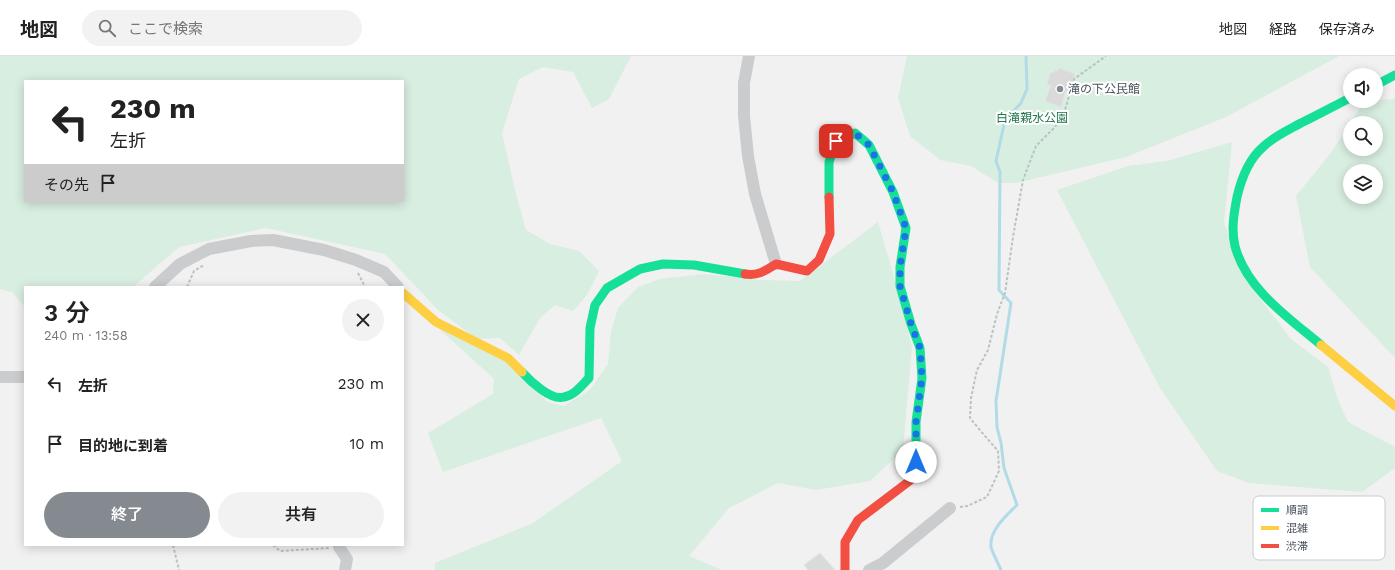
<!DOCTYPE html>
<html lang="ja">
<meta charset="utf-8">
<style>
body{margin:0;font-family:"Work Sans","Noto Sans JP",sans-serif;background:#f2f2f2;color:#222;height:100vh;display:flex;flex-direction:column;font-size:15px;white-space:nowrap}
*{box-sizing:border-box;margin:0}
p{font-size:13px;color:#767676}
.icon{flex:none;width:22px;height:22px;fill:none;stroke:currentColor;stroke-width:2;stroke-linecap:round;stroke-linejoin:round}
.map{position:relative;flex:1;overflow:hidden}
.sheet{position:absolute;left:24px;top:230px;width:380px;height:260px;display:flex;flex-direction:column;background:#fff;border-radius:0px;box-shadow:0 2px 10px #0003}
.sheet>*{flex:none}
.banner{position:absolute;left:24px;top:24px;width:380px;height:122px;border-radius:0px;box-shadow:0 2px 10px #0003;background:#fff;color:#222;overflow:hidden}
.tools{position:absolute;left:1343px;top:12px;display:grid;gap:8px}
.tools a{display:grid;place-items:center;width:40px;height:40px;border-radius:50%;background:#fff;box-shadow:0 2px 10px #0003;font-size:20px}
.pin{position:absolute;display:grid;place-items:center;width:34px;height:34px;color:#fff;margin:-17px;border-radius:8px;box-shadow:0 2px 6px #0006}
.me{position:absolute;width:44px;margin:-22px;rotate:0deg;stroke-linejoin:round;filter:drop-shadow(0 0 3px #0008)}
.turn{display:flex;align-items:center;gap:14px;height:84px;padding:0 20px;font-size:18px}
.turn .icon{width:52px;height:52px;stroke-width:2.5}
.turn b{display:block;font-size:28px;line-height:34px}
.then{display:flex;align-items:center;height:38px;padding:0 20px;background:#0003;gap:8px;font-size:15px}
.round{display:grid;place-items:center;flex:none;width:42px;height:42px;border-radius:21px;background:#f2f2f2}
.head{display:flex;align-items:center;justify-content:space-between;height:68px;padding:0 20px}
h1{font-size:24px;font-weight:600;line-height:30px}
.action{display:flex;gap:8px;margin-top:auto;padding:8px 20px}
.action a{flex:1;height:46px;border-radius:24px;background:#848a90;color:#fff;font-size:16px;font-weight:600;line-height:46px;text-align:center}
.action a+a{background:#f2f2f2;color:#222}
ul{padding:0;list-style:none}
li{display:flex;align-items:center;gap:12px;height:60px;padding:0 20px}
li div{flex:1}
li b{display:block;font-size:15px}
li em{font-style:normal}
header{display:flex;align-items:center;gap:24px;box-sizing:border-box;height:56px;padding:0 20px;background:#fff;border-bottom:1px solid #e0e0e0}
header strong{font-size:19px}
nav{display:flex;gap:22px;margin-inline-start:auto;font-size:14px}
.search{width:280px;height:36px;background:#f2f2f2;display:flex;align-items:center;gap:10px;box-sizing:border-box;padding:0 14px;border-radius:22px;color:#767676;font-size:15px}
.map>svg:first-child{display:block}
.green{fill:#d8eee0;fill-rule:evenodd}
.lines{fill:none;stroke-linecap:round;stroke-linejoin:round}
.stream{stroke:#b1dbe7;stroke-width:3}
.building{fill:#dadadb;stroke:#e2e3e3}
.path{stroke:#bac3c1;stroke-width:2;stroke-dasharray:3 2;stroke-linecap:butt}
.street{stroke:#cbccce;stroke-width:12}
.fast{stroke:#16e098;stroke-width:9}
.slow{stroke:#ffcf43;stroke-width:9}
.jam{stroke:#f24e42;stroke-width:9}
.route{stroke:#1a73e8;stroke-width:7;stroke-dasharray:0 12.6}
.poi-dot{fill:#848a90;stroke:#fff;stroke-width:1.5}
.labels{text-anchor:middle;stroke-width:4;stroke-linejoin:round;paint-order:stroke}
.poi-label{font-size:12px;fill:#49525b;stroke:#fff;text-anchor:start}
.park-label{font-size:12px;fill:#21754d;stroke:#fff}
.key{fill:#fff;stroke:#c8cbce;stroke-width:1}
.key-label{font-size:11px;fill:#49525b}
</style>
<header>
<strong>地図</strong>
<div class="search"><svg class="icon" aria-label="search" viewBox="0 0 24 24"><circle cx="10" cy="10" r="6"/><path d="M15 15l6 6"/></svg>ここで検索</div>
<nav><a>地図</a><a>経路</a><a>保存済み</a></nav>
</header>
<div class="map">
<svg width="1395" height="514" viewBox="0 0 1395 514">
<rect width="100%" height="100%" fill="#f1f1f1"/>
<g class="green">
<path d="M0,0H631L609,43L592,52L573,16L543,11L519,23L502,77L515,134L526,174L550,188L579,195L599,215L587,239L573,255L555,249L540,262L519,299L500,282L477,283L438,254L385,198L266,172L179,191L133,231H25V251L12,236L0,233ZM25,25H403V145H25Z"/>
<polygon points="907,0 1339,0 1226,61 1126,101 1016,127 998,127 971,110 940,104 910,80 898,42"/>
<path d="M1395,43V302L1310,211L1296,140L1330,98L1350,68V93H1376V67H1350L1365,45ZM1350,115H1376V141H1350Z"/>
<polygon points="1232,86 1224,167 1244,222 1291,283 1328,311 1338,344 1348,366 1395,391 1395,412 1362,436 1249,427 1217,415 1160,332 1057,134 1128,110 1167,105"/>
<polygon points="878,166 897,231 912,291 903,394 870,425 816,434 778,427 729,452 689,500 722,514 435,514 435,507 533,467 622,405 601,362 443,416 428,377 493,338 494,323 412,248 504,304 548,346 564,350 590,334 608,308 611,276 618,252 638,231 660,223 704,218 761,224 800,225"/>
</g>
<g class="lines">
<path class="stream" d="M1001,514C998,507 993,498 991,491C989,474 1007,459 1017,449L1004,412L1001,387L997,371L996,345L1011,247L999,234L1000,116L996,105L1005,64L1021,47L1027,33L1026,0"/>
</g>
<g class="building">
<polygon points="1059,12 1075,18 1068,36 1065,36 1061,51 1045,45 1051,30 1047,27 1051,16 1054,17 1055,14 1058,15"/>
<polygon points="820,497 835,514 808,514 804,509"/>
</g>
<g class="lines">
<g class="path">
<polyline points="358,217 365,231"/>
<polyline points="187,231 194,215 204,209"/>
<polyline points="960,451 967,450 987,441 999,415 998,395 979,373 970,362 971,342 977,314 988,294 997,258 1005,237 1013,181 1023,124 1036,90 1055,71 1065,54 1074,23 1106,0"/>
<polyline points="173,489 179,514"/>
<polyline points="273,489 280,495 329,492"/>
</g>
<g class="street">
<polyline points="749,0 744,27 744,60 748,100 755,138 776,208"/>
<polyline points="155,231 180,208 209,193 251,185 273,184 324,194 356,204 384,216 398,231"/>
<polyline points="0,321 25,321"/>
<polyline points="339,491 347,503 345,514"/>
<polyline points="869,514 883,507 950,452"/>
</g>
<g class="fast">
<polyline points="1376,29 1395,19"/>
<polyline points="829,141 829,106 836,85 855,77 869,89 893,136 906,172 900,211 900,230 911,268 920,292 922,322 916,366 916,412"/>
<path d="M1321,289C1289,262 1246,233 1235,190C1231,174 1234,157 1237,141C1241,124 1249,103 1263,91C1274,80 1288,74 1301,67C1318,59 1334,50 1350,42"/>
<path d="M522,316C530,325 551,345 564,341C575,339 582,329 589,322L590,272L595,249L607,232L640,213L663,208L694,209L745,218"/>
</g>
<g class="slow">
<polyline points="403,237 436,266 508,302 522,316"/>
<polyline points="1321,289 1395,350"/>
</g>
<g class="jam">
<path d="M745,218C758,220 765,215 776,208L807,215L819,204L830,178L829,141"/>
<polyline points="845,514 845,486 858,464 916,420 916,412"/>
</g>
</g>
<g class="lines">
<polyline class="route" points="836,85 855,77 869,89 893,136 906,172 900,211 900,230 911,268 920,292 922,322 916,366 916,406"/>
</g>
<circle class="poi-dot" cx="1060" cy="33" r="4"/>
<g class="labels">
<g class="poi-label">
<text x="1068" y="37">滝の下公民館</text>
</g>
<g class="park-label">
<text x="1032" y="66">白滝親水公園</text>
</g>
</g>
<rect x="1253" y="440" width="132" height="64" rx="6" class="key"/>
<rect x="1261" y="452" width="18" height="4" fill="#16e098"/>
<rect x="1261" y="470" width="18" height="4" fill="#ffcf43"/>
<rect x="1261" y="488" width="18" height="4" fill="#f24e42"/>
<g class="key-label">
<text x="1286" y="458">順調</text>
<text x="1286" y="476">混雑</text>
<text x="1286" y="494">渋滞</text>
</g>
</svg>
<div class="tools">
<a><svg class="icon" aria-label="sound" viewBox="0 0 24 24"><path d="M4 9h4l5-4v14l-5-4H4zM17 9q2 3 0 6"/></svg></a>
<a><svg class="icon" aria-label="search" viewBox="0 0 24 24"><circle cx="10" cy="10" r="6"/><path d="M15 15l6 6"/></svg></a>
<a><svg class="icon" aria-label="layers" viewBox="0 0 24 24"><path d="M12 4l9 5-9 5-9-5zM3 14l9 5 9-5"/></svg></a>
</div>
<div class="pin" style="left:836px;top:85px;background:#d93025"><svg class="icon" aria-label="arrive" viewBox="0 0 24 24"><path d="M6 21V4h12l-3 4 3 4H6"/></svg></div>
<svg class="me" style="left:916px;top:406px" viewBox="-20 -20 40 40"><circle r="19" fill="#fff"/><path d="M0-13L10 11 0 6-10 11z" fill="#1a73e8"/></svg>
<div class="banner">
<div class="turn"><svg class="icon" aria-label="left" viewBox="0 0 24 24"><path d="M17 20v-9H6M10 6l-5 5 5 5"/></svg><div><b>230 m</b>左折</div></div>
<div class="then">その先<svg class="icon" aria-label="arrive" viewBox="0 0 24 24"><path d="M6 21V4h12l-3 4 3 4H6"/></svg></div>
</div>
<section class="sheet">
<div class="head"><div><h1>3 分</h1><p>240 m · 13:58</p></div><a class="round"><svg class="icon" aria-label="close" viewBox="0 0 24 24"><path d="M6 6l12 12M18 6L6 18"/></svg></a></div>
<ul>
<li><svg class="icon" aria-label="left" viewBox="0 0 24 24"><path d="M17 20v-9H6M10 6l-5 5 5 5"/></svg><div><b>左折</b></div><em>230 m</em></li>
<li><svg class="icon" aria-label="arrive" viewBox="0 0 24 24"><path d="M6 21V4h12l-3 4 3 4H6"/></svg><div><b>目的地に到着</b></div><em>10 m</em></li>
</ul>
<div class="action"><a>終了</a><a>共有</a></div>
</section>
</div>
